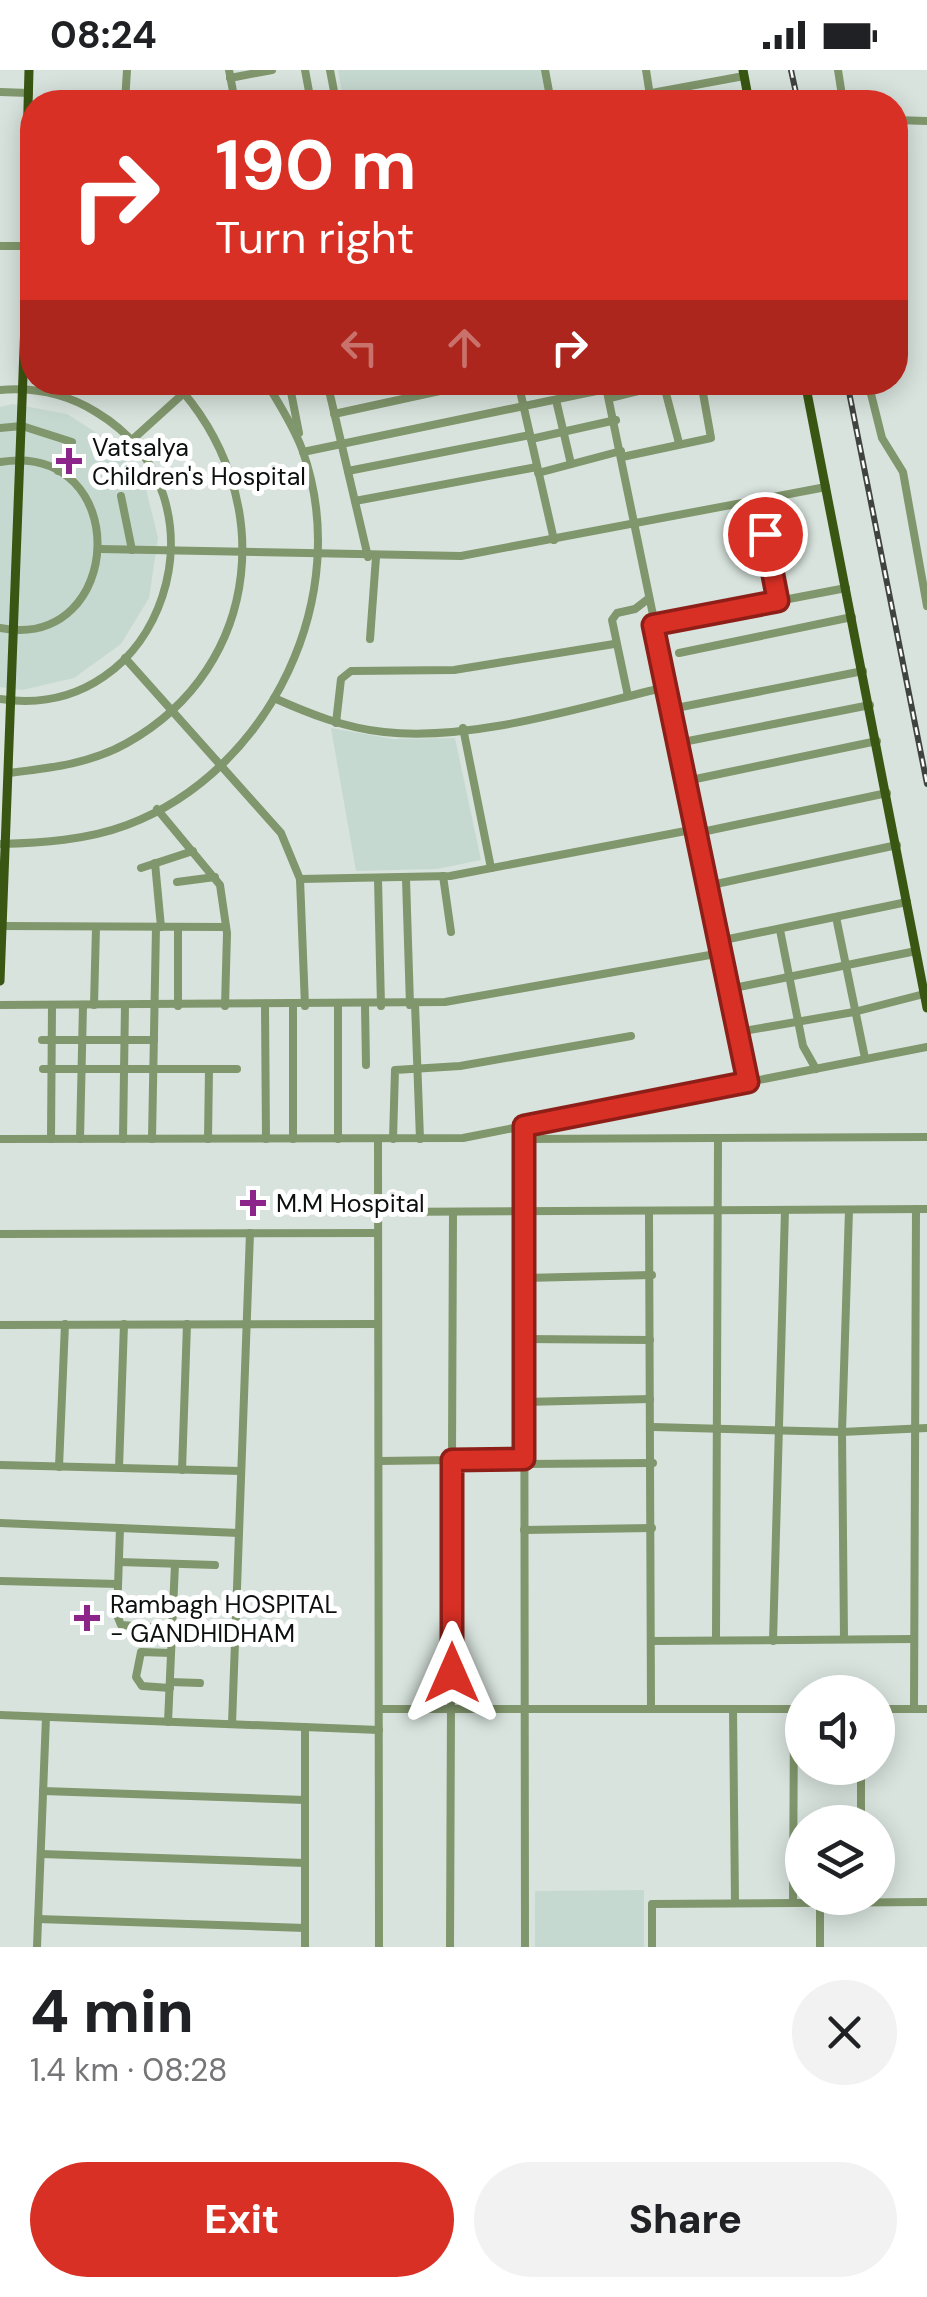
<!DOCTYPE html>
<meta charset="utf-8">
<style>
body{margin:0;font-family:"DM Sans",sans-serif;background:#f2f2f2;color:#202124;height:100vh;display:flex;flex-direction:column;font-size:38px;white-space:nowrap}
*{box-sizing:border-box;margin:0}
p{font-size:32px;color:#757577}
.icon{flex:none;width:55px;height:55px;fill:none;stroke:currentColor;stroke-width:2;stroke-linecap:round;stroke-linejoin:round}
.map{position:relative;height:1877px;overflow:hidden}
.drawer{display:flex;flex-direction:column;background:#fff;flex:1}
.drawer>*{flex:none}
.hud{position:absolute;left:20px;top:20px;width:888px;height:305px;border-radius:40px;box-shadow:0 5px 25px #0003;background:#d93025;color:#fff;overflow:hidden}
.controls{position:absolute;left:785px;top:1605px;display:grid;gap:20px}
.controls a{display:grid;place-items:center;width:110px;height:110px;border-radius:50%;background:#fff;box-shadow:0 5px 25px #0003;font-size:50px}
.pin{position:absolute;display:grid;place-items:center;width:85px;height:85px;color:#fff;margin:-42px;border:5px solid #fff;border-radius:50%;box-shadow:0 2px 10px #0007}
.me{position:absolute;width:110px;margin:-55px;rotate:0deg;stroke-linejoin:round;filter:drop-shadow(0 0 8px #0008)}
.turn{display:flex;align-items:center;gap:35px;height:210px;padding:0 30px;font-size:45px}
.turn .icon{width:130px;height:130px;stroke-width:2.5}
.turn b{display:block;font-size:70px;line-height:85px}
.lanes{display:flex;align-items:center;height:95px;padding:0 30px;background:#0003;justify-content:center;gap:50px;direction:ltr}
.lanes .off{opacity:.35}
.round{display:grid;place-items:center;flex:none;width:105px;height:105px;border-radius:52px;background:#f2f2f2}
.head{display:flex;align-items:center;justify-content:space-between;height:170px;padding:0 30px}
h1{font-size:60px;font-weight:800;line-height:75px}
.button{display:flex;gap:20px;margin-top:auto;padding:20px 30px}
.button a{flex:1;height:115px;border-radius:60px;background:#d93025;color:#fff;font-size:40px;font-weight:800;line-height:115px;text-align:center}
.button a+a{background:#f2f2f2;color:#202124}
.status{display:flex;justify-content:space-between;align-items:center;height:70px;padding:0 50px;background:#fff;direction:ltr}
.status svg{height:28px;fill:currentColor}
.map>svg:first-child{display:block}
.built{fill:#c6d9d0}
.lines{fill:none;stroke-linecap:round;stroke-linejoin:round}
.minor{stroke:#80966c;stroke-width:8}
.major{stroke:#395612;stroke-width:9}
.rail-casing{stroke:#3f4441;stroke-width:6}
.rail{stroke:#fff;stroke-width:2.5;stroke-dasharray:8;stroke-linecap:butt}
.route-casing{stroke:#8d1f18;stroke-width:25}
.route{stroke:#d93025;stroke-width:18}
.poi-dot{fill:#8d2489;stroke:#fff;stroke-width:4}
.labels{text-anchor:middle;stroke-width:10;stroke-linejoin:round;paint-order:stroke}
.poi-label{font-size:25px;fill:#0d100e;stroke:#fff;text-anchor:start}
</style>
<div class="status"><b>08:24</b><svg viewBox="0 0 49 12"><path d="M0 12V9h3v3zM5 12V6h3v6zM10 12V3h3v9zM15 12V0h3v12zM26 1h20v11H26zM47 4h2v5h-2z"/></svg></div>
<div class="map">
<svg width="927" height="1877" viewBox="0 0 927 1877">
<rect width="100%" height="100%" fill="#d8e3dd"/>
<g class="built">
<polygon points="338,0 544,0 550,32 344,32"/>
<polygon points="13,334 67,344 114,374 146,419 158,468 149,528 121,574 74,608 22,620 0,617 0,337"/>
<polygon points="331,658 393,669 455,668 481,790 437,799 356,801"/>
<polygon points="644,1820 644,1877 535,1877 535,1821"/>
</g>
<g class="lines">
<g class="minor">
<polyline points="229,0 235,32"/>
<polyline points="305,0 311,32"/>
<polyline points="330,0 336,32"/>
<polyline points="545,0 551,32"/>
<polyline points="646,0 651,32"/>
<polyline points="838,0 843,32"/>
<polyline points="230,8 272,0"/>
<polyline points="0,22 29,23"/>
<polyline points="125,32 127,0"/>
<polyline points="603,32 744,6"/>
<polyline points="729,32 748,28"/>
<polyline points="895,50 927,51"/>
<polyline points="0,176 32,176"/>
<polyline points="289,312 299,363"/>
<polyline points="327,312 368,487"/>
<polyline points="518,312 554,470"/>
<path d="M605,312C654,545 700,779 748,1012"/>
<polyline points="663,312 679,373"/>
<polyline points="868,312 882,368 903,402 927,536"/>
<polyline points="327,316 343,312"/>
<path d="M0,320C34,317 67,324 96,342C237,426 164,654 0,629"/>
<polyline points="610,328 674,312"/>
<polyline points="556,330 571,394"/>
<polyline points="334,344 481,312"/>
<polyline points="0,358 22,356 72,372 58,401"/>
<polyline points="531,369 616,350"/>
<polyline points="132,370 196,312"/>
<polyline points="303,382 606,319"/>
<polyline points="622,387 711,368 701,312"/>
<path d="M0,392C134,371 126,582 0,558"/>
<polyline points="348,401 530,365"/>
<polyline points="538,403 621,381"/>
<polyline points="121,426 132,480"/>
<polyline points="355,431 537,397"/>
<polyline points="758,431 778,531"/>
<polyline points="100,479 461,486 826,417"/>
<polyline points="653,555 846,518"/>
<polyline points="370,569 376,487"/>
<polyline points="679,583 852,547"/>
<polyline points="125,588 281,763 300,809 305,936"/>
<polyline points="628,626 612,550 617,543 635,539 648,529"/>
<path d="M274,628C310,644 345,658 384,662C471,672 582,637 666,617"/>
<polyline points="671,639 863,601"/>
<polyline points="336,653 341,609 351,601 454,600 614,574"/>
<polyline points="463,658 491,798"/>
<polyline points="678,673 870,635"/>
<path d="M8,703C49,698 90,694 127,673C264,596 278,423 174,312"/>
<polyline points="686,711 877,671"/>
<polyline points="157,739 220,815 227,863 225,936"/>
<polyline points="697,763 887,723"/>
<path d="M0,774C42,773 87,770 127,755C271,701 355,524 302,379C293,355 279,334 266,312"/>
<polyline points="155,793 161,857"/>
<polyline points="141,798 193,781"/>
<polyline points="443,806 451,862"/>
<polyline points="300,809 450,806 696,759"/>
<polyline points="378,809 381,936"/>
<polyline points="406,809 410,935"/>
<polyline points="177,812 215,807"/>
<polyline points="707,816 897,775"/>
<polyline points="836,847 865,988"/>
<polyline points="2,856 226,857"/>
<polyline points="178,857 178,936"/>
<polyline points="780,860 803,976 816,999"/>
<polyline points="719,871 907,832"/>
<polyline points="729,919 916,881"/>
<polyline points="415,934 420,1069"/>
<polyline points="0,935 445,932 721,883"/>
<polyline points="94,935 96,857"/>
<polyline points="265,936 266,1069"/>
<polyline points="338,936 338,1069"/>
<polyline points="365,936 366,995"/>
<polyline points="738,962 854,942 924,924"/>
<polyline points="42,970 154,970"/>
<polyline points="43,999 237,999"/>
<polyline points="524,1057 525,1877"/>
<polyline points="0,1069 463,1068 927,977"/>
<polyline points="51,1069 52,935"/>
<polyline points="80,1069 83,935"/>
<polyline points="123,1069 125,935"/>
<polyline points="152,1069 156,857"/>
<polyline points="208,1069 209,999"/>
<polyline points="293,1069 293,936"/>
<polyline points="378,1069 379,1877"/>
<polyline points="393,1069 395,1000 460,996 631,966"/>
<polyline points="524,1069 927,1067"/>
<polyline points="378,1142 927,1139"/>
<polyline points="649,1142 651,1639"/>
<polyline points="0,1164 378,1163"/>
<polyline points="524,1208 652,1205"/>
<polyline points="0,1255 378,1254"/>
<polyline points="524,1269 650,1270"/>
<polyline points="524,1332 650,1329"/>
<polyline points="653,1357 842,1362 927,1358"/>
<polyline points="379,1391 524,1389"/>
<polyline points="524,1394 653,1393"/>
<polyline points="0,1395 241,1401"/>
<polyline points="59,1397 65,1254"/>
<polyline points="119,1398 124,1254"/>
<polyline points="182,1400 187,1254"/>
<polyline points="0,1453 239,1463"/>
<polyline points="120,1458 117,1545 121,1555 203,1561"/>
<polyline points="524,1460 652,1458"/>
<polyline points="119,1492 215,1495"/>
<polyline points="0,1511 118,1514"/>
<polyline points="716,1569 718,1069"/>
<polyline points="844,1569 842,1362 849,1140"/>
<polyline points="651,1571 914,1569"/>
<polyline points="773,1571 785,1140"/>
<polyline points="170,1612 200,1613"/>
<polyline points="170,1618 142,1616 136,1607 141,1582 171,1583"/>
<polyline points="379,1639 802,1639"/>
<polyline points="733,1639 735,1833"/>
<polyline points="878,1639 927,1639"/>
<polyline points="914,1639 916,1139"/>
<polyline points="0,1645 379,1660"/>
<polyline points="168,1652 175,1494"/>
<polyline points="232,1654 250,1163"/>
<polyline points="43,1721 305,1730"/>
<polyline points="861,1752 861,1698"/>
<polyline points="41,1784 305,1793"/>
<polyline points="793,1833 794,1639"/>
<polyline points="820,1833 820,1877"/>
<polyline points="38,1849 305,1858"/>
<polyline points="37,1877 46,1647"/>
<polyline points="305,1877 305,1657"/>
<polyline points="450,1877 453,1142"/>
<polyline points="652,1877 652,1834 927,1832"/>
</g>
<g class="major">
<polyline points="743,0 749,32"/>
<polyline points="27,76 29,0"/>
<polyline points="805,312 927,938"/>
<polyline points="0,911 32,68"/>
</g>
<g class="rail-casing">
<g id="rail">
<polyline points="791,0 798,32"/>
<polyline points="847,312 927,714"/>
</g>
</g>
<use href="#rail" class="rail"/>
</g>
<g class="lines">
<g class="route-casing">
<polyline id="route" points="452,1603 452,1390 524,1389 524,1056 748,1012 653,555 778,531 765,464"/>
</g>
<use href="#route" class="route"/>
</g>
<g class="poi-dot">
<path d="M64 376h10v10h10v10h-10v10h-10v-10h-10v-10h10z"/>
<path d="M248 1118h10v10h10v10h-10v10h-10v-10h-10v-10h10z"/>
<path d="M82 1533h10v10h10v10h-10v10h-10v-10h-10v-10h10z"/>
</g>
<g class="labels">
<g class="poi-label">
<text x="92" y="386">Vatsalya<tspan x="92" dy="29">Children's Hospital</tspan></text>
<text x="276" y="1142">M.M Hospital</text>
<text x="110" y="1543">Rambagh HOSPITAL<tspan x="110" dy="29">- GANDHIDHAM</tspan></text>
</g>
</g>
</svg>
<div class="controls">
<a><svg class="icon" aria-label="sound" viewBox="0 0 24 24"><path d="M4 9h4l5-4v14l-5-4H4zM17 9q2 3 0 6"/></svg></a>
<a><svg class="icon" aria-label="layers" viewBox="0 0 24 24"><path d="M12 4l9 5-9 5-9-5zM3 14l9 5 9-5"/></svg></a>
</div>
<div class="pin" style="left:765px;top:464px;background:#d93025"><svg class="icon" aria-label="arrive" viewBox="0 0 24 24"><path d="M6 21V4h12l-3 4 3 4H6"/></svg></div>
<svg class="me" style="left:452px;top:1603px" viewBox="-20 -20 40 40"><path d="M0-17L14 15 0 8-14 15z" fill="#d93025" stroke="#fff" stroke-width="4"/></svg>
<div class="hud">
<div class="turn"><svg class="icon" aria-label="right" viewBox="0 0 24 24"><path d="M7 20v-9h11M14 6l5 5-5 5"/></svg><div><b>190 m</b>Turn right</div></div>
<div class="lanes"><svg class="icon off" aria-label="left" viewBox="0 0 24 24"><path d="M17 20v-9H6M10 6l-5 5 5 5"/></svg><svg class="icon off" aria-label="ahead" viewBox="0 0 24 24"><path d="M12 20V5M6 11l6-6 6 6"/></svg><svg class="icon" aria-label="right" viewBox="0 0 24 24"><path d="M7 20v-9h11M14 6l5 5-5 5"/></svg></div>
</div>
</div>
<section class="drawer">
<div class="head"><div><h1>4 min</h1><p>1.4 km · 08:28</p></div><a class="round"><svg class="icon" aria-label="close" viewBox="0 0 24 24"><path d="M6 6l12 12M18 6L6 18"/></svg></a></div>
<div class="button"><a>Exit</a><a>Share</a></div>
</section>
